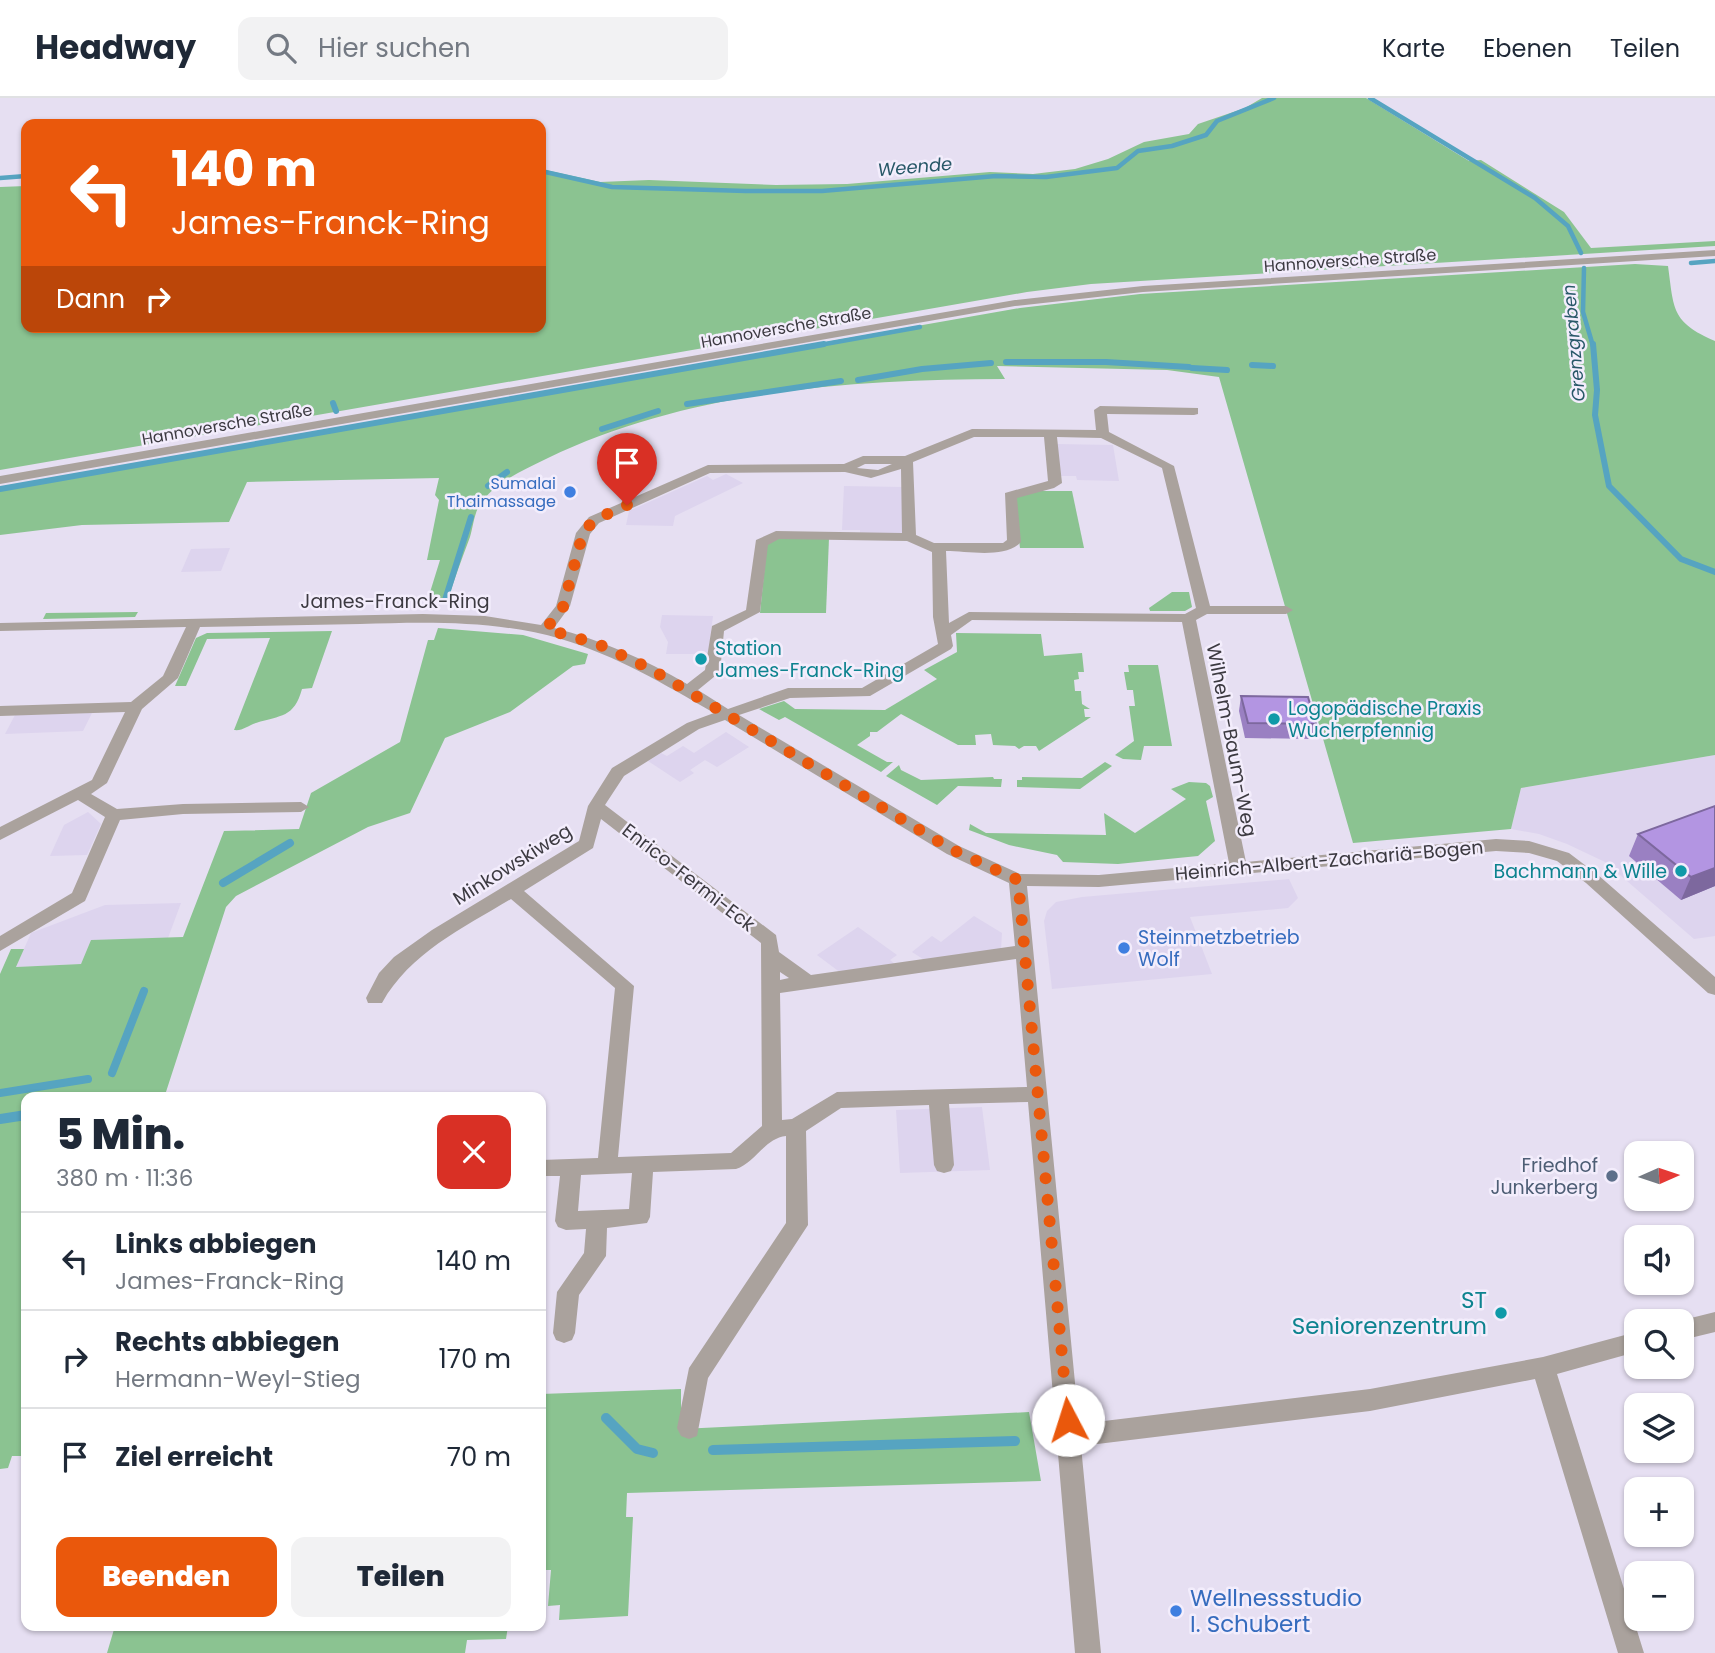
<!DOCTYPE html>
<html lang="de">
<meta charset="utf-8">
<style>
body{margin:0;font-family:Poppins,sans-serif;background:#f2f2f3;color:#1f2937;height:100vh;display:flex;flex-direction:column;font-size:26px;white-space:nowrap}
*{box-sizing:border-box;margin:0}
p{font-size:23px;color:#747a83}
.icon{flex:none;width:38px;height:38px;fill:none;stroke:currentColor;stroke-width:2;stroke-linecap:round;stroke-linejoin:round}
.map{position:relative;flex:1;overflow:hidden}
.sheet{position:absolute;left:21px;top:994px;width:525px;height:539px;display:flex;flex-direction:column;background:#fff;border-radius:14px;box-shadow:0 2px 5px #0004}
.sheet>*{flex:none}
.hud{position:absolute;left:21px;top:21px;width:525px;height:214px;border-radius:14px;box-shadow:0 2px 5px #0004;background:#ea580c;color:#fff;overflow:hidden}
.needle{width:46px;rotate:87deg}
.buttons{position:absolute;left:1624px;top:1043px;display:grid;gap:14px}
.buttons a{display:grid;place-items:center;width:70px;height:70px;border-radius:14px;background:#fff;box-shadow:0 2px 5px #0004;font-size:35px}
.pin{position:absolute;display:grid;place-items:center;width:60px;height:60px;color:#fff;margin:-72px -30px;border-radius:50% 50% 50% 0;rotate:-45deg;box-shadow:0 0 7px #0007}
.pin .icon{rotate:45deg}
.me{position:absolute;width:77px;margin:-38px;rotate:355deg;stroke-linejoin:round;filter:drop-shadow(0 0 5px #0008)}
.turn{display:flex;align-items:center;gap:24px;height:147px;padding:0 35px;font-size:32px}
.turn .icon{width:91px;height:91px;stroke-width:2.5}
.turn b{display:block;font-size:49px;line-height:60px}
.then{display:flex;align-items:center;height:66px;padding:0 35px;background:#0003;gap:14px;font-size:26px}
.round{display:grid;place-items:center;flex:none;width:74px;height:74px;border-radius:14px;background:#f2f2f3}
.overview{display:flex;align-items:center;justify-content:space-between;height:119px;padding:0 35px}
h1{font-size:42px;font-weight:800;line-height:52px}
.action{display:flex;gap:14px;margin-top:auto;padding:14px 35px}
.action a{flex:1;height:80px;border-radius:14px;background:#ea580c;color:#fff;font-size:28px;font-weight:800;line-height:80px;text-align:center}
.action a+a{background:#f2f2f3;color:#1f2937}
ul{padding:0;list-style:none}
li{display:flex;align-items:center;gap:21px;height:98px;padding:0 35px;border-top:2px solid #e0e1e3}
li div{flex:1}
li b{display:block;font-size:26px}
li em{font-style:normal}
header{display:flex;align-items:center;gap:42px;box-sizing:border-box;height:98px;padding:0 35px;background:#fff;border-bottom:2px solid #e0e1e3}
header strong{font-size:33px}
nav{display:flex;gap:38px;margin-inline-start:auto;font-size:24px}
.search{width:490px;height:63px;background:#f2f2f3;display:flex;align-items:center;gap:18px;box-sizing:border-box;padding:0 24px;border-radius:14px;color:#747a83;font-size:26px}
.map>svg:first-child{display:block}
.built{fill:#ddd4ee}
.green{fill:#8bc391}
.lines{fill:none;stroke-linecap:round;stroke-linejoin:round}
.stream-far3{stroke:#56a4c1;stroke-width:4.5}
.stream-far2{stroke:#56a4c1;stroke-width:6}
.stream-far1{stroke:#56a4c1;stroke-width:8}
.stream{stroke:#56a4c1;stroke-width:10}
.minor{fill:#aaa29d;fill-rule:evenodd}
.wall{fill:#9a80c2}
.shaded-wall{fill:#7d689e}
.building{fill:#b395e2;stroke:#7d689e;stroke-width:2}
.route{stroke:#ea580c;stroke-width:12;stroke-dasharray:0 21.6}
.shop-dot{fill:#3f7fe0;stroke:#f3edfc;stroke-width:2.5}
.culture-dot{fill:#0f9aa8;stroke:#f3edfc;stroke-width:2.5}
.service-dot{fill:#5c6f8a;stroke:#f3edfc;stroke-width:2.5}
.labels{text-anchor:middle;stroke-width:5;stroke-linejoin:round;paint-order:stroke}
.far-street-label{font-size:16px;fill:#3c3a41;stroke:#f3edfc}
.far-shop-label{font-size:16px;fill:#366cbe;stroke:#f3edfc;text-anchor:end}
.far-water-label{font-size:18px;font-style:italic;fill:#285868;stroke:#f3edfc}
.street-label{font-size:19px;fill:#3c3a41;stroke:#f3edfc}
.culture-label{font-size:19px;fill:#0d838f;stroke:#f3edfc;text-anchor:start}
.shop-label{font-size:19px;fill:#366cbe;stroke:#f3edfc;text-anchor:start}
.service-label{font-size:19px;fill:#4e5e75;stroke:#f3edfc;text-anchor:end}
.near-culture-label{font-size:23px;fill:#0d838f;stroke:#f3edfc;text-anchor:end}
.near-shop-label{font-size:23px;fill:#366cbe;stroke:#f3edfc;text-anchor:start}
</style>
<header>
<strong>Headway</strong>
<div class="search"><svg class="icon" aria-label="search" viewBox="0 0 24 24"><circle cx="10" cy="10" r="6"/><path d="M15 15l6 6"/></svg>Hier suchen</div>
<nav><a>Karte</a><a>Ebenen</a><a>Teilen</a></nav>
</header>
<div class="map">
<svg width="1715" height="1555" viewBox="0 0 1715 1555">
<rect width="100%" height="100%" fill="#e6dff2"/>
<g class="built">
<polygon points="1056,346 1113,347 1119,383 1077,382 1076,378 1060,378"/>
<polygon points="726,376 743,385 675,418 673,428 626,427 629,413 707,378 713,382"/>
<polygon points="844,388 903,389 903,437 860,436 860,432 842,432"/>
<polygon points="230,450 221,473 181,474 191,451"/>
<polygon points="662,517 713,518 708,556 666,556 668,544 660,529"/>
<polygon points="92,615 83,633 5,636 15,617"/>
<polygon points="726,634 749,649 717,669 705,662 690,672 694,675 680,684 648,663 661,655 667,658 683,648 694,655"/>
<polygon points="1715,657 1715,838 1694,841 1605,764 1567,746 1539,736 1511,731 1521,690"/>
<polygon points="88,714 101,726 87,757 50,758 64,727"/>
<polygon points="1289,781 1298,800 1288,810 1190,819 1212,876 1052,891 1044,823 1047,813 1056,804 1082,799"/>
<polygon points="181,805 168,840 91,842 81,866 16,869 31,835 105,807"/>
<polygon points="974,818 1002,835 1001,852 926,863 912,854 932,838 941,844"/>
<polygon points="858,829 897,857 890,862 896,867 841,875 817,857"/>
<polygon points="982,1009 990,1072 900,1075 896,1012"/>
</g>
<g class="green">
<polygon points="1262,0 1366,0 1469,63 1481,62 1564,114 1591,150 1715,143 1715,148 1091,186 1027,194 0,372 0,89 26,88 26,97 22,103 26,104 26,229 541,229 541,71 600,84 649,82 776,87 847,86 990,74 1033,76 1075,71 1108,61 1144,44 1189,36 1198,26 1245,10"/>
<path d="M1635,166L1668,168C1674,211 1671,224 1715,243V657L1521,690L1511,731L1353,745L1219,279L1167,272L997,268L1005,281C853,281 687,293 548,360C524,372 494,384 479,408C474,417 473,429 470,439C462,460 454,482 447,504H427L440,462H427L439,402L435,397L439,380L247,384L229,424L82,427L0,437V389L1020,210L1140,196Z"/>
<polygon points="1022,393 1072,393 1084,450 1020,450 1014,398"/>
<polygon points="777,440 829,440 826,515 760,515 767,445"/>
<polygon points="1172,494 1189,494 1192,509 1185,513 1150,513 1149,510"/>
<polygon points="138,514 135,519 43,521 46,515"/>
<polygon points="438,530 523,537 588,556 585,566 573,568 510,614 445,640 410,715 368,729 236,798 226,809 165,997 26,999 26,1358 12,1358 8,1370 0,1371 0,876 11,851 24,851 16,869 81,866 91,842 183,839 224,733 299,731 311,695 400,644 428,542 434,542"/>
<path d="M332,533L312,590L302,591C294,620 281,617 256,625C247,628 243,633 234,632L270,540L207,541L186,588H175L196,540L207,535Z"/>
<polygon points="956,535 1041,536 1044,558 1082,555 1084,574 1078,574 1079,581 1074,582 1075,593 1081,593 1082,606 1090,611 1084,611 1085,619 1091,619 1039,653 1036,648 1024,648 1019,651 1015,648 993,647 991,636 975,637 976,647 958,647 901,616 877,634 870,634 870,638 857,647 887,664 893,664 881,674 785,619 779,622 759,611 784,603 795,611 885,612 937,581 924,572 957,554"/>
<polygon points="1128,567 1158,567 1172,648 1144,648 1141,662 1123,661 1115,657 1134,643 1129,608 1135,608 1133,592 1127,592 1124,574 1129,574"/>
<polygon points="1105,664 1112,668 1080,691 1017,689 1017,682 1022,682 1022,679 1082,680"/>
<polygon points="899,667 901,672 921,682 993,679 994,681 1002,681 1001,689 958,688 937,707 886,678"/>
<polygon points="1189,684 1206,685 1210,688 1213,699 1206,703 1215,743 1198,758 1118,766 1063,764 1057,757 1009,747 969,732 970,726 986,735 1106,737 1104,715 1135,735 1186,701 1171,691"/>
<polygon points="681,1291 681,1331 1029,1314 1041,1383 627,1395 626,1419 633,1419 628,1518 559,1522 560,1507 548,1508 551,1472 541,1472 541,1296"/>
<polygon points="115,1528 508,1528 506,1541 467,1542 465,1555 107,1555"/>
</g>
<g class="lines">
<g class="stream-far3">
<polyline points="1370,0 1535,100 1568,128 1581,155"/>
<polyline points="541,73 612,89 746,93 822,93 996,78 1046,79 1117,70 1138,53 1172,48 1206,37 1217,23 1274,0"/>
<polyline points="0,80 26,78"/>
<polyline points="1691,165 1715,163"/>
<polyline points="1584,170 1583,214 1593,248"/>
<polyline points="814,248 920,229"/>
</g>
<g class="stream-far2">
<polyline points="1593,246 1597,292 1595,317 1609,388 1681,461 1715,474"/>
<polyline points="1006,264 1106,264 1189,269"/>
<polyline points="1252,267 1273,268"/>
<polyline points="1192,270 1227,272"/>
<polyline points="858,282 922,271 991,265"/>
<polyline points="333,305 336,313"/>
<polyline points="687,306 841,283"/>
<polyline points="602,331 658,313"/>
<polyline points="488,388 507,374"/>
<polyline points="0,391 824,246"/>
<polyline points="445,502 471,419"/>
</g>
<g class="stream-far1">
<polyline points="223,785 290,745"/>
<polyline points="112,975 144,893"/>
<polyline points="0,995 88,981"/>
</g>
<g class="stream">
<polyline points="0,1021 26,1017"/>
<polyline points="606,1320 637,1351 653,1355"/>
<polyline points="713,1352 1015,1343"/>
</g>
<g class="minor">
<polygon points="1715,152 1715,158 1143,194 1015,208 0,386 0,378 1015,202 1143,188"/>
<path d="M1100,308L1198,310V316L1194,317L1107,316L1109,334L1174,368L1210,508H1286L1293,512L1286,516H1207L1196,522L1246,764L1496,741L1529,743L1569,755L1598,777L1715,879V897L1708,895L1586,785L1557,763L1529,755L1496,753L1099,789L1027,788L1079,1326L1370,1291L1543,1259L1636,1234V1254L1557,1276L1644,1555H1618L1535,1281L1370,1313L1081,1348L1101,1555H1075L1028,1004L949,1006L954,1067L951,1073L944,1075L937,1073L934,1067L929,1007L841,1010L806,1033L808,1127L708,1280L697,1338L689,1341L681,1338L677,1330L689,1270L786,1125V1038C765,1040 755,1065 736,1071L653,1074L650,1119L647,1125L607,1130L606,1158L579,1197L575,1235L572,1242L564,1245L556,1242L553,1235L557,1194L584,1155L586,1131L566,1132L558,1129L555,1123L560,1078H541V1062L598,1060L615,890L511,801C463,830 410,855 382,905H368L366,900L379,875L394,859L432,832L579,743L588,708L612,670L687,625L714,615C664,586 617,558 561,541C496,522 427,524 360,526C307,527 254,528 200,529L178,580L142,611L107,685L91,696L117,711L183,706L301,704L309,709L301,714L183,716L120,722L85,803L0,853V838L72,795L105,719L78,702L0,742V729L92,682L125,614L0,618V608L131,604L163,578L186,529L0,533V525L423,516L485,518L541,527L556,508L576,435L589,419L708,367L844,366L863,358H905L972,331L1096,332L1094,312ZM974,339H1044L1048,383L1005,395L1007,442L1003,445H934L916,437L913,364ZM1057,339L1101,340L1162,370L1196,510L1185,516L969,514L949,525L946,453C968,453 1005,461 1021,444L1017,400L1054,390L1062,385ZM865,366H892L878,372L857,370ZM901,371L902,435L776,433L756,442L746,512L712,528L705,572L687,586C645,561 601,542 554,530L570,508L590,436L599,425L710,375L845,374L871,380ZM779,441L907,443L932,454L933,519L938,546L862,590H788L728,611L698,592L720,574L724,533L760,514L768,447ZM972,522L1182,524L1229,765L1099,777L1020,776L959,748L739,617L790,600L870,598L951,551L953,548L951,537ZM725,622L947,756L1009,785L1015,848L811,877L779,854L776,837L605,707L624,678L699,631ZM601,721L761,845L762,1028L731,1055L618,1059L634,888L524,793L593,750ZM1016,861L1027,989L837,994L792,1021L782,1022L780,895ZM780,874L789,880L780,882ZM632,1075L629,1111L578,1113L581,1077Z"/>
<polygon points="1715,1214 1715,1234 1682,1242 1682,1223 1679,1223"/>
</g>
</g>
<g class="wall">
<polygon points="1241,598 1316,626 1312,641 1245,640 1239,613"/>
<polygon points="1715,708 1715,788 1681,802 1629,758 1638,736"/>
</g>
<polygon class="shaded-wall" points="1715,770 1715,788 1681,802 1691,779"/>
<g class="building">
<polygon points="1241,598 1308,599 1316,626 1248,625"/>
<polygon points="1715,708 1715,770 1691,779 1638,736"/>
</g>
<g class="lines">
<polyline class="route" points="627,407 594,422 583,435 563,509 546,531 598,546 649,570 953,752 1018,782 1068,1322"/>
</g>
<g class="shop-dot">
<circle cx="570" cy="394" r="7"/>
<circle cx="1124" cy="850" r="7"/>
<circle cx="1176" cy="1513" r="7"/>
</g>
<g class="culture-dot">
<circle cx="701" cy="561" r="7"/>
<circle cx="1274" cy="621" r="7"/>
<circle cx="1681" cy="773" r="7"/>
<circle cx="1501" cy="1215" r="7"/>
</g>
<circle class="service-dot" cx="1612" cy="1078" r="7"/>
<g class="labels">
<g class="far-street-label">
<text transform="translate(1350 162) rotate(-4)" y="6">Hannoversche Straße</text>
<text transform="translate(786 229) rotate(-10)" y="6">Hannoversche Straße</text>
<text transform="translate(227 326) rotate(-10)" y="6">Hannoversche Straße</text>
</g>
<g class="far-shop-label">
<text x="556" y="391">Sumalai<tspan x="556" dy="18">Thaimassage</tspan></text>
</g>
<g class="far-water-label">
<text transform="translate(915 69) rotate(-5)" y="6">Weende</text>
<text transform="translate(1574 245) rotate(-95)" y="6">Grenzgraben</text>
</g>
<g class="street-label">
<text x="395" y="510">James-Franck-Ring</text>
<text transform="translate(1232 642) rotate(79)" y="7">Wilhelm-Baum-Weg</text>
<text transform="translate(1329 762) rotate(-5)" y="7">Heinrich-Albert-Zachariä-Bogen</text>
<text transform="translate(512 766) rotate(-32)" y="7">Minkowskiweg</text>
<text transform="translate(689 779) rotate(38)" y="7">Enrico-Fermi-Eck</text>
</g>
<g class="culture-label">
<text x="715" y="557">Station<tspan x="715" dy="22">James-Franck-Ring</tspan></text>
<text x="1288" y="617">Logopädische Praxis<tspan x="1288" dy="22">Wucherpfennig</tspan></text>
<text x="1667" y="780" text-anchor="end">Bachmann &amp; Wille</text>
</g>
<g class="shop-label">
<text x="1138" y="846">Steinmetzbetrieb<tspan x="1138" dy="22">Wolf</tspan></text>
</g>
<g class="service-label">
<text x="1598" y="1074">Friedhof<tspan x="1598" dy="22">Junkerberg</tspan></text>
</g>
<g class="near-culture-label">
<text x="1487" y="1210">ST<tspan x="1487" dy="26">Seniorenzentrum</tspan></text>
</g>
<g class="near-shop-label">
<text x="1190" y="1508">Wellnessstudio<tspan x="1190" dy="26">I. Schubert</tspan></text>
</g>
</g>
</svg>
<div class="buttons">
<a><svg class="needle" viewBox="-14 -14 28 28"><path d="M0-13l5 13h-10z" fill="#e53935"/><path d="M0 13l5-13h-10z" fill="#747a83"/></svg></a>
<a><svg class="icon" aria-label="sound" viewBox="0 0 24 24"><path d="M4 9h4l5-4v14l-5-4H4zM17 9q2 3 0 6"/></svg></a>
<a><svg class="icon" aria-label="search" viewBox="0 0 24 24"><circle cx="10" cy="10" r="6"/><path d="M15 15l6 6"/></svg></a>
<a><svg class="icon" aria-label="layers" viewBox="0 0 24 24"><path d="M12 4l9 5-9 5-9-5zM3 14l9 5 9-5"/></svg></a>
<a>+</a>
<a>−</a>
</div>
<div class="pin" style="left:627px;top:407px;background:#d93025"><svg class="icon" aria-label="arrive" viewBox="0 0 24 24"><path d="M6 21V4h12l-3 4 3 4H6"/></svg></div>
<svg class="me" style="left:1068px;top:1322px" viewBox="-20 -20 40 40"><circle r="19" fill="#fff"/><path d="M0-13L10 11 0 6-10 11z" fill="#ea580c"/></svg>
<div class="hud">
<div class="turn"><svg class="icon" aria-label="left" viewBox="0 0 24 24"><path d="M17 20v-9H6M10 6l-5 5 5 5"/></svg><div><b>140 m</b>James-Franck-Ring</div></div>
<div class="then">Dann<svg class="icon" aria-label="right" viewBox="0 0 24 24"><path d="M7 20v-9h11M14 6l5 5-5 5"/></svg></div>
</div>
<section class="sheet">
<div class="overview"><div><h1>5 Min.</h1><p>380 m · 11:36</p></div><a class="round" style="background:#d93025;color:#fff"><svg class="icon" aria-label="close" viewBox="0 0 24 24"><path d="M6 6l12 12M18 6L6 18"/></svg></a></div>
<ul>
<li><svg class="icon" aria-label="left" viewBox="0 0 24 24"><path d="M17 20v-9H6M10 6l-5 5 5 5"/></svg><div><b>Links abbiegen</b><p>James-Franck-Ring</p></div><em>140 m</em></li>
<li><svg class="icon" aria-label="right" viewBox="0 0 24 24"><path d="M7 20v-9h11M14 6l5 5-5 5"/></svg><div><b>Rechts abbiegen</b><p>Hermann-Weyl-Stieg</p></div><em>170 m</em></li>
<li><svg class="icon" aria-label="arrive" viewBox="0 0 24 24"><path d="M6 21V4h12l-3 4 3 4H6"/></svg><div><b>Ziel erreicht</b></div><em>70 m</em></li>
</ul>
<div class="action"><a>Beenden</a><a>Teilen</a></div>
</section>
</div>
